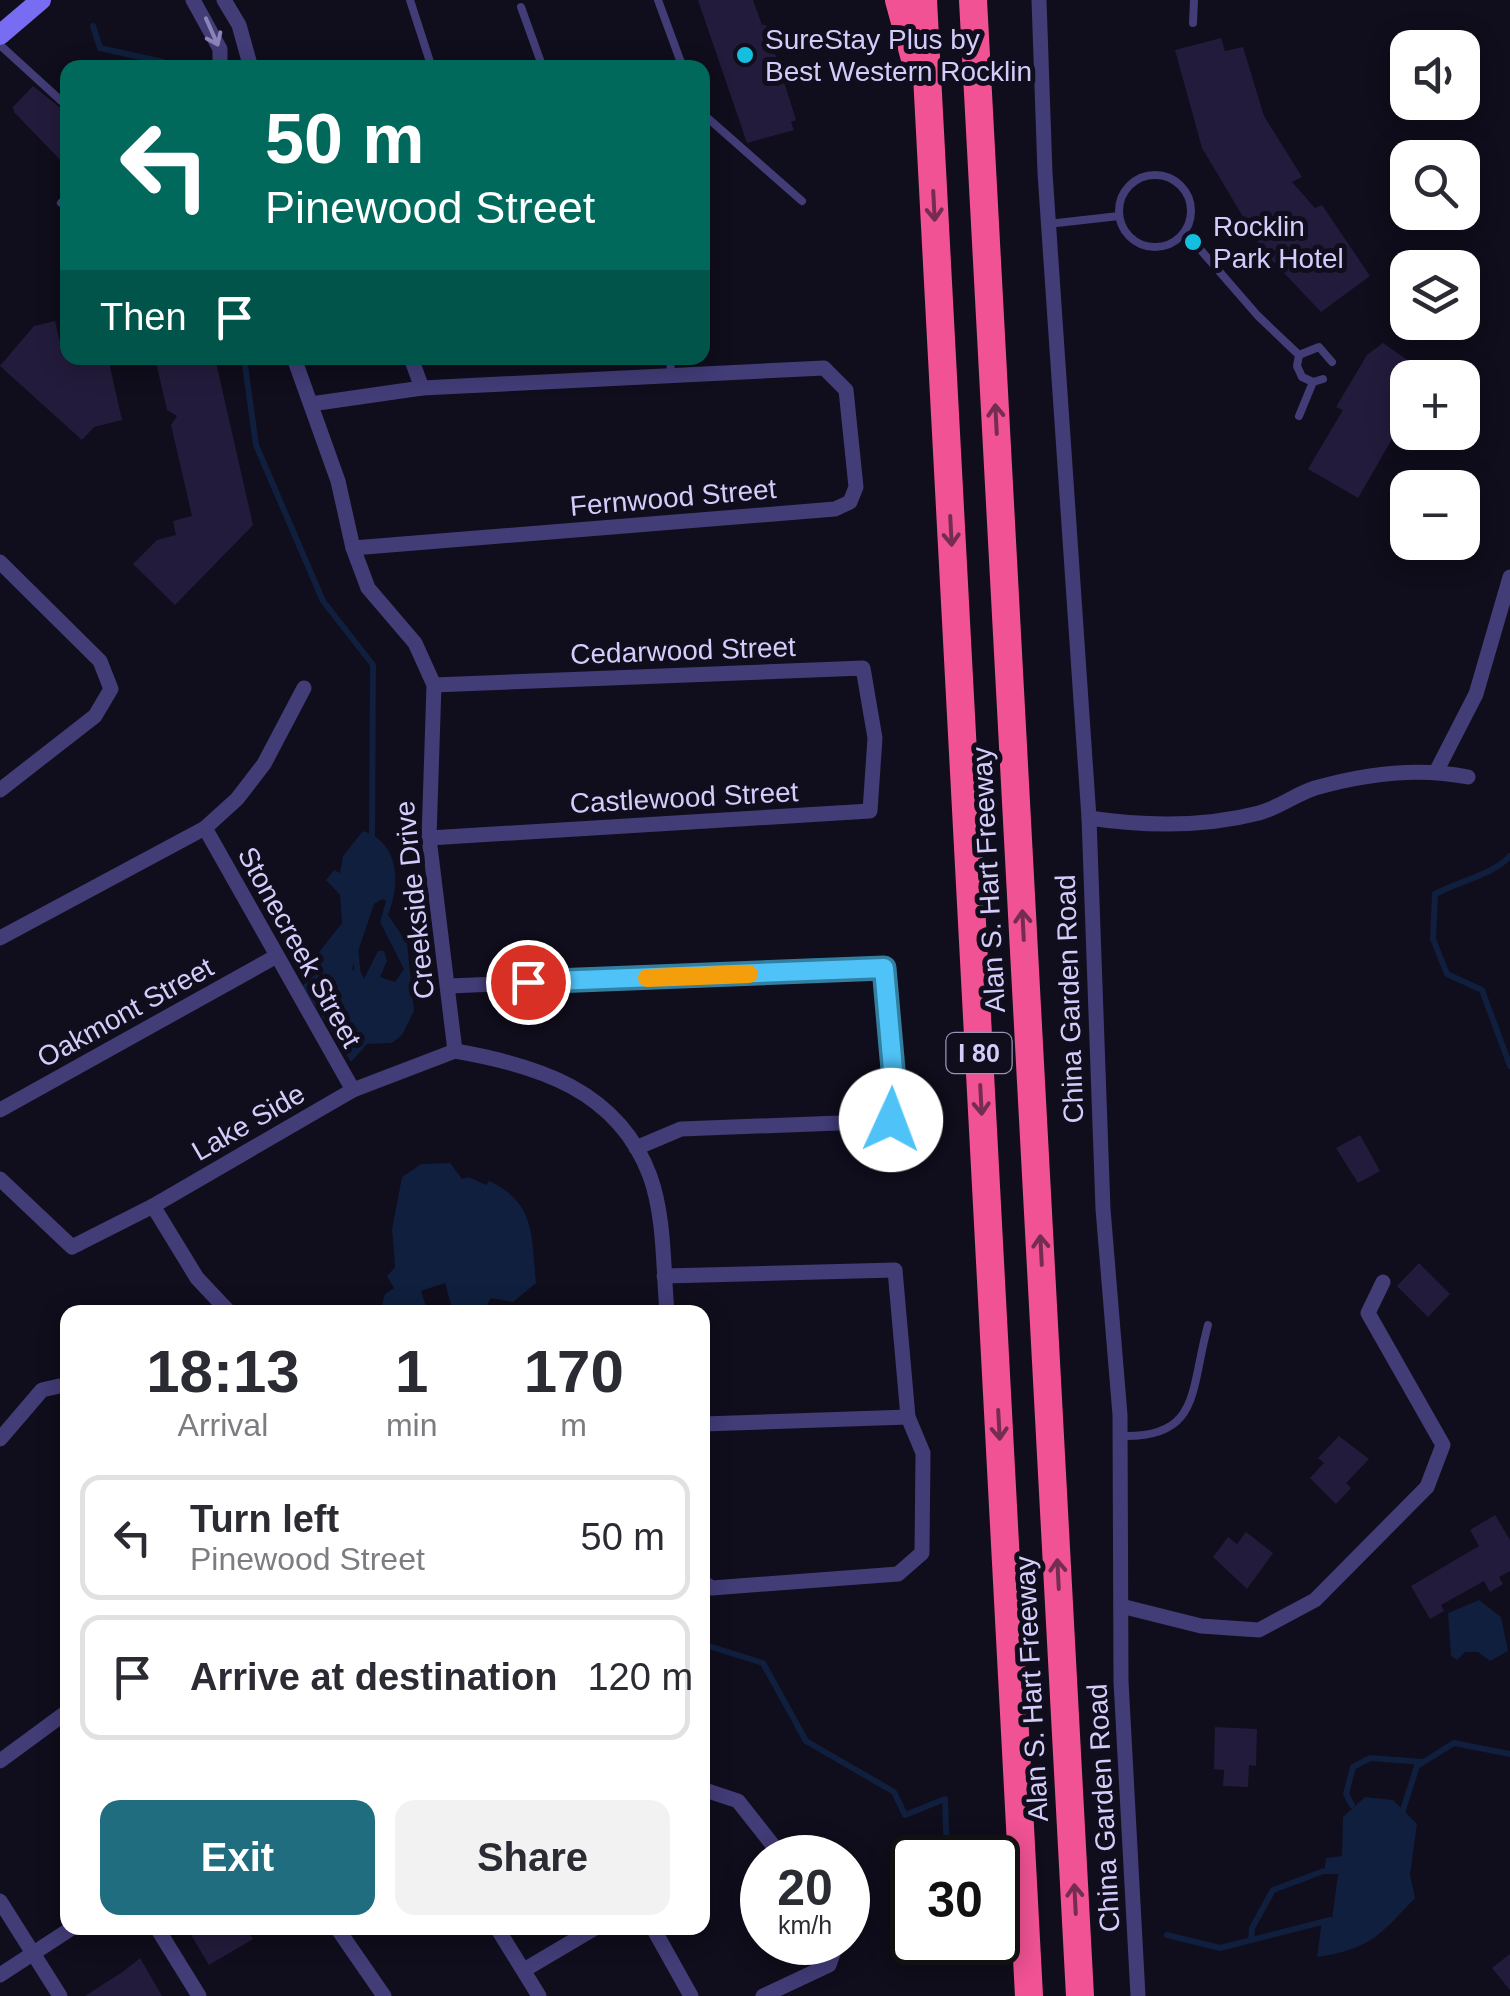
<!DOCTYPE html>
<meta charset="utf-8">
<style>
body{margin:0;font-family:Helvetica,sans-serif;background:#f2f2f3;color:#2b2b33;height:100vh;display:flex;flex-direction:column;font-size:38px;white-space:nowrap}
*{box-sizing:border-box;margin:0}
p{font-size:32px;color:#7c7c81}
.icon{flex:none;width:55px;height:55px;fill:none;stroke:currentColor;stroke-width:2;stroke-linecap:round;stroke-linejoin:round}
.map{position:relative;flex:1;overflow:hidden}
.details{position:absolute;left:60px;top:1305px;width:650px;height:630px;display:flex;flex-direction:column;background:#fff;border-radius:20px;box-shadow:0 5px 25px #0003}
.details>*{flex:none}
.banner{position:absolute;left:60px;top:60px;width:650px;height:305px;border-radius:20px;box-shadow:0 5px 25px #0003;background:#00695c;color:#fff;overflow:hidden}
.fabs{position:absolute;left:1390px;top:30px;display:grid;gap:20px}
.fabs a{display:grid;place-items:center;width:90px;height:90px;border-radius:20px;background:#fff;box-shadow:0 5px 25px #0003;font-size:50px}
.speed{position:absolute;left:740px;top:1835px;display:flex;gap:20px;font-size:50px;font-weight:700;text-align:center}
.speed>*{display:grid;place-content:center;width:130px;height:130px;border-radius:50%;background:#fff;box-shadow:0 5px 25px #0003;line-height:1}
.speed small{font-size:25px;font-weight:400}
.speed .limit{border:5px solid #111;border-radius:15px;background:#fff;color:#111}
.pin{position:absolute;display:grid;place-items:center;width:85px;height:85px;color:#fff;margin:-42px;border:5px solid #fff;border-radius:50%;box-shadow:0 2px 10px #0007}
.me{position:absolute;width:110px;margin:-55px;rotate:2deg;stroke-linejoin:round;filter:drop-shadow(0 0 8px #0008)}
.turn{display:flex;align-items:center;gap:35px;height:210px;padding:0 40px;font-size:45px}
.turn .icon{width:130px;height:130px;stroke-width:2.5}
.turn b{display:block;font-size:70px;line-height:85px}
.then{display:flex;align-items:center;height:95px;padding:0 40px;background:#0003;gap:20px;font-size:38px}
.eta{display:flex;justify-content:space-evenly;align-items:center;height:170px;text-align:center}
.eta b{font-size:60px;font-weight:800;line-height:70px}
.action{display:flex;gap:20px;margin-top:auto;padding:20px 40px}
.action a{flex:1;height:115px;border-radius:20px;background:#206d80;color:#fff;font-size:40px;font-weight:800;line-height:115px;text-align:center}
.action a+a{background:#f2f2f3;color:#2b2b33}
ul{padding:0;list-style:none}
li{display:flex;align-items:center;gap:30px;height:125px;margin:0 20px 15px;padding:0 20px;border:5px solid #e1e1e2;border-radius:20px}
li div{flex:1}
li b{display:block;font-size:38px}
li em{font-style:normal}
.map>svg:first-child{display:block}
.water{fill:#0f1f3d;fill-rule:evenodd}
.lines{fill:none;stroke-linecap:round;stroke-linejoin:round}
.stream{stroke:#0f1f3d;stroke-width:6}
.building{fill:#231b3b}
.lane{stroke:#423c77;stroke-width:8}
.street{stroke:#423c77;stroke-width:15}
.secondary{stroke:#786cf2;stroke-width:20}
.highway{stroke:#f05293;stroke-width:28}
.oneway{stroke:#8b84b9}
.oneway2{stroke:#752c52}
.route-casing{stroke:#337fa1;stroke-width:25}
.route{stroke:#4fc3f7;stroke-width:18}
.slow{stroke:#f59e0b;stroke-width:18}
.poi-dot{fill:#13bedf;stroke:#100d1c;stroke-width:4}
.labels{text-anchor:middle;stroke-width:10;stroke-linejoin:round;paint-order:stroke}
.shield{fill:#100d1c;stroke:#9993b8;stroke-width:2.5}
.shield-label{font-size:25px;font-weight:bold;fill:#d4ccfb}
.poi-label{font-size:28px;fill:#d4ccfb;stroke:#100d1c;text-anchor:start}
.street-label{font-size:28px;fill:#d4ccfb;stroke:#100d1c}
</style>
<div class="map">
<svg width="1510" height="1996" viewBox="0 0 1510 1996">
<rect width="100%" height="100%" fill="#100d1c"/>
<g class="water">
<path d="M363,831C399,842 401,883 388,915L407,943L414,1011L402,1035L392,1043L367,1044L351,1062L302,986L317,973V955L342,923L340,895L326,880L334,870L340,873L343,856ZM382,899L386,901L380,922L404,969L395,982L380,977L387,961L384,951H378L364,979L359,968L355,972L352,969L374,904Z"/>
<path d="M450,1163L462,1179L469,1177L486,1185L489,1181C536,1203 531,1234 536,1283L513,1302L491,1298L483,1312H453L445,1283L421,1291L428,1312H380L385,1294L394,1288L387,1276L395,1267L392,1229L402,1177L421,1164Z"/>
<polygon points="1479,1600 1501,1617 1508,1651 1490,1661 1478,1652 1465,1652 1457,1660 1451,1656 1448,1613"/>
<path d="M1365,1797L1393,1800L1417,1824L1410,1875L1415,1898C1380,1935 1371,1949 1317,1957L1322,1920L1332,1919L1338,1874H1324L1326,1858L1342,1856L1343,1817Z"/>
</g>
<g class="lines">
<g class="stream">
<polyline points="93,26 100,48 163,62 162,68"/>
<polyline points="244,358 256,445 323,601 373,665 372,839"/>
<path d="M1510,856C1493,875 1459,881 1435,894L1433,939L1447,974L1482,990L1510,1066"/>
<polyline points="355,946 358,978"/>
<polyline points="702,1644 763,1663 806,1741 894,1792 905,1815 945,1799 947,1858"/>
<polyline points="1352,1805 1346,1794 1353,1767 1370,1758 1423,1762"/>
<polyline points="1402,1813 1417,1766 1454,1743 1510,1754"/>
<polyline points="1167,1935 1220,1948 1330,1920"/>
<polyline points="1251,1940 1252,1928 1273,1890 1324,1871"/>
</g>
</g>
<g class="building">
<polygon points="698,0 753,0 762,25 766,25 796,120 791,122 794,130 747,143"/>
<polygon points="1221,38 1225,51 1243,47 1264,116 1302,177 1292,182 1315,208 1322,205 1370,276 1321,312 1264,252 1202,148 1175,50"/>
<polygon points="33,86 68,114 68,168 14,112 13,107"/>
<polygon points="55,321 60,342 68,340 68,358 108,358 122,420 94,427 82,440 0,366 34,326"/>
<polygon points="1383,343 1413,364 1408,375 1408,411 1358,498 1308,469 1343,410 1336,407 1367,355"/>
<polygon points="155,358 215,358 253,525 175,605 133,564 157,540 176,535 173,521 192,516 171,425 177,416 167,410"/>
<polygon points="1360,1135 1380,1171 1358,1183 1336,1148"/>
<polygon points="1419,1263 1450,1294 1428,1317 1397,1286"/>
<polygon points="1339,1436 1369,1459 1346,1483 1351,1488 1336,1504 1310,1478 1324,1463 1318,1458"/>
<polygon points="1495,1515 1510,1540 1510,1571 1499,1577 1503,1584 1490,1592 1484,1581 1441,1605 1444,1611 1430,1619 1411,1586 1479,1546 1470,1530"/>
<polygon points="1246,1532 1273,1553 1247,1589 1213,1557 1228,1537 1237,1544"/>
<polygon points="1215,1727 1257,1729 1256,1766 1249,1765 1248,1787 1223,1786 1224,1770 1214,1769"/>
<polygon points="187,1928 246,1928 253,1939 209,1965"/>
<polygon points="1510,1954 1510,1990 1492,1968"/>
<polygon points="140,1958 162,1996 85,1996 124,1971"/>
</g>
<g class="lines">
<g class="lane">
<polyline points="410,0 432,68"/>
<polyline points="658,0 683,68"/>
<polyline points="521,7 543,68"/>
<polyline points="1193,23 1194,0"/>
<polyline points="0,45 68,107"/>
<polyline points="702,113 802,201"/>
<circle cx="1155" cy="211" r="36"/>
<polyline points="61,203 68,196"/>
<polyline points="1048,224 1119,216"/>
<polyline points="1185,232 1258,316 1299,355"/>
<polyline points="702,237 703,237"/>
<polyline points="670,358 671,374"/>
<polyline points="1323,379 1313,382 1302,377 1297,366 1299,355 1319,347 1332,362"/>
<polyline points="1299,416 1313,382"/>
<path d="M1120,1436C1201,1439 1190,1390 1208,1325"/>
</g>
<g class="street">
<polyline points="193,0 220,49 220,68"/>
<polyline points="224,0 239,25 251,68"/>
<polyline points="1039,0 1045,173 1089,818 1103,1209 1120,1415 1121,1681 1138,1996"/>
<polyline points="294,358 338,481 353,548 368,588 415,643 434,685 429,838 455,1051"/>
<polyline points="411,358 422,388"/>
<polyline points="311,404 422,388 824,368 846,390 856,487 850,502 835,509 353,548"/>
<polyline points="0,562 100,661 111,689 95,716 0,790"/>
<polyline points="1437,770 1476,694 1510,577"/>
<path d="M1089,818C1143,826 1205,827 1259,813C1278,808 1296,794 1315,788C1364,774 1419,767 1468,777"/>
<polyline points="205,828 353,1090"/>
<polyline points="429,838 870,811 875,738 863,668 434,685"/>
<polyline points="0,938 205,828 237,799 264,764 304,688"/>
<polyline points="449,986 884,968 895,1092 891,1121 681,1129 636,1148"/>
<path d="M455,1051C537,1065 618,1090 650,1176C665,1218 663,1268 667,1312"/>
<polyline points="0,1110 275,957"/>
<polyline points="0,1179 72,1247 153,1206 353,1090 455,1051"/>
<polyline points="153,1206 197,1278 229,1312"/>
<polyline points="664,1276 895,1270 908,1417 923,1453 922,1553 898,1574 712,1588 702,1582"/>
<polyline points="702,1424 908,1417"/>
<polyline points="0,1439 42,1390 68,1384"/>
<polyline points="1121,1606 1201,1626 1259,1630 1315,1600 1427,1487 1443,1445 1368,1313 1383,1282"/>
<polyline points="0,1761 68,1711"/>
<polyline points="702,1789 738,1801 783,1858"/>
<polyline points="0,1901 60,1996"/>
<polyline points="157,1928 199,1996"/>
<polyline points="337,1928 384,1996"/>
<polyline points="497,1928 539,1996"/>
<polyline points="653,1928 691,1996"/>
<polyline points="524,1970 595,1928"/>
<polyline points="0,1975 72,1928"/>
<polyline points="763,1996 829,1965 837,1942"/>
</g>
<polyline class="secondary" points="0,35 41,0"/>
<g class="highway">
<polyline points="899,0 915,59"/>
<polyline points="923,0 1029,1996"/>
<polyline points="973,0 1080,1996"/>
</g>
</g>
<defs><path id="oneway-shaft" d="M-6 0H5M1.5-3L5.5 0L1.5 3" fill="none" stroke-width="1.6" stroke-linecap="round" stroke-linejoin="round" transform="scale(2.5)"/></defs>
<use class="oneway" href="#oneway-shaft" transform="translate(212 32) rotate(66)"/>
<g class="oneway2">
<use href="#oneway-shaft" transform="translate(934 206) rotate(87)"/>
<use href="#oneway-shaft" transform="translate(996 419) rotate(-93)"/>
<use href="#oneway-shaft" transform="translate(951 531) rotate(87)"/>
<use href="#oneway-shaft" transform="translate(1023 925) rotate(-93)"/>
<use href="#oneway-shaft" transform="translate(981 1100) rotate(87)"/>
<use href="#oneway-shaft" transform="translate(1041 1250) rotate(-93)"/>
<use href="#oneway-shaft" transform="translate(999 1425) rotate(87)"/>
<use href="#oneway-shaft" transform="translate(1058 1574) rotate(-93)"/>
<use href="#oneway-shaft" transform="translate(1075 1899) rotate(-93)"/>
</g>
<g class="lines">
<g class="route-casing">
<polyline id="route" points="528,982 884,968 895,1092 891,1120"/>
</g>
<use href="#route" class="route"/>
<polyline class="slow" points="647,978 749,974"/>
</g>
<g class="poi-dot">
<circle cx="745" cy="55" r="10"/>
<circle cx="1193" cy="242" r="10"/>
</g>
<g class="labels">
<rect class="shield" x="946.5" y="1033" width="65" height="40" rx="8"/>
<g class="shield-label">
<text x="979" y="1062">I 80</text>
</g>
<g class="poi-label">
<text x="765" y="49">SureStay Plus by<tspan x="765" dy="32">Best Western Rocklin</tspan></text>
<text x="1213" y="236">Rocklin<tspan x="1213" dy="32">Park Hotel</tspan></text>
</g>
<g class="street-label">
<text transform="translate(673 497) rotate(-5)" y="10">Fernwood Street</text>
<text transform="translate(683 650) rotate(-2)" y="10">Cedarwood Street</text>
<text transform="translate(684 797) rotate(-3)" y="10">Castlewood Street</text>
<text transform="translate(988 880) rotate(-93)" y="10">Alan S. Hart Freeway</text>
<text transform="translate(414 900) rotate(-96)" y="10">Creekside Drive</text>
<text transform="translate(300 947) rotate(61)" y="10">Stonecreek Street</text>
<text transform="translate(1069 999) rotate(-92)" y="10">China Garden Road</text>
<text transform="translate(125 1012) rotate(-29)" y="10">Oakmont Street</text>
<text transform="translate(248 1122) rotate(-30)" y="10">Lake Side</text>
<text transform="translate(1031 1689) rotate(-93)" y="10">Alan S. Hart Freeway</text>
<text transform="translate(1103 1808) rotate(-93)" y="10">China Garden Road</text>
</g>
</g>
</svg>
<div class="fabs">
<a><svg class="icon" aria-label="sound" viewBox="0 0 24 24"><path d="M4 9h4l5-4v14l-5-4H4zM17 9q2 3 0 6"/></svg></a>
<a><svg class="icon" aria-label="search" viewBox="0 0 24 24"><circle cx="10" cy="10" r="6"/><path d="M15 15l6 6"/></svg></a>
<a><svg class="icon" aria-label="layers" viewBox="0 0 24 24"><path d="M12 4l9 5-9 5-9-5zM3 14l9 5 9-5"/></svg></a>
<a>+</a>
<a>−</a>
</div>
<div class="speed"><div>20<small>km/h</small></div><div class="limit">30</div></div>
<div class="pin" style="left:528px;top:982px;background:#d93025"><svg class="icon" aria-label="arrive" viewBox="0 0 24 24"><path d="M6 21V4h12l-3 4 3 4H6"/></svg></div>
<svg class="me" style="left:891px;top:1120px" viewBox="-20 -20 40 40"><circle r="19" fill="#fff"/><path d="M0-13L10 11 0 6-10 11z" fill="#4fc3f7"/></svg>
<div class="banner">
<div class="turn"><svg class="icon" aria-label="left" viewBox="0 0 24 24"><path d="M17 20v-9H6M10 6l-5 5 5 5"/></svg><div><b>50 m</b>Pinewood Street</div></div>
<div class="then">Then<svg class="icon" aria-label="arrive" viewBox="0 0 24 24"><path d="M6 21V4h12l-3 4 3 4H6"/></svg></div>
</div>
<section class="details">
<div class="eta">
<div><b>18:13</b><p>Arrival</p></div>
<div><b>1</b><p>min</p></div>
<div><b>170</b><p>m</p></div>
</div>
<ul>
<li><svg class="icon" aria-label="left" viewBox="0 0 24 24"><path d="M17 20v-9H6M10 6l-5 5 5 5"/></svg><div><b>Turn left</b><p>Pinewood Street</p></div><em>50 m</em></li>
<li><svg class="icon" aria-label="arrive" viewBox="0 0 24 24"><path d="M6 21V4h12l-3 4 3 4H6"/></svg><div><b>Arrive at destination</b></div><em>120 m</em></li>
</ul>
<div class="action"><a>Exit</a><a>Share</a></div>
</section>
</div>
